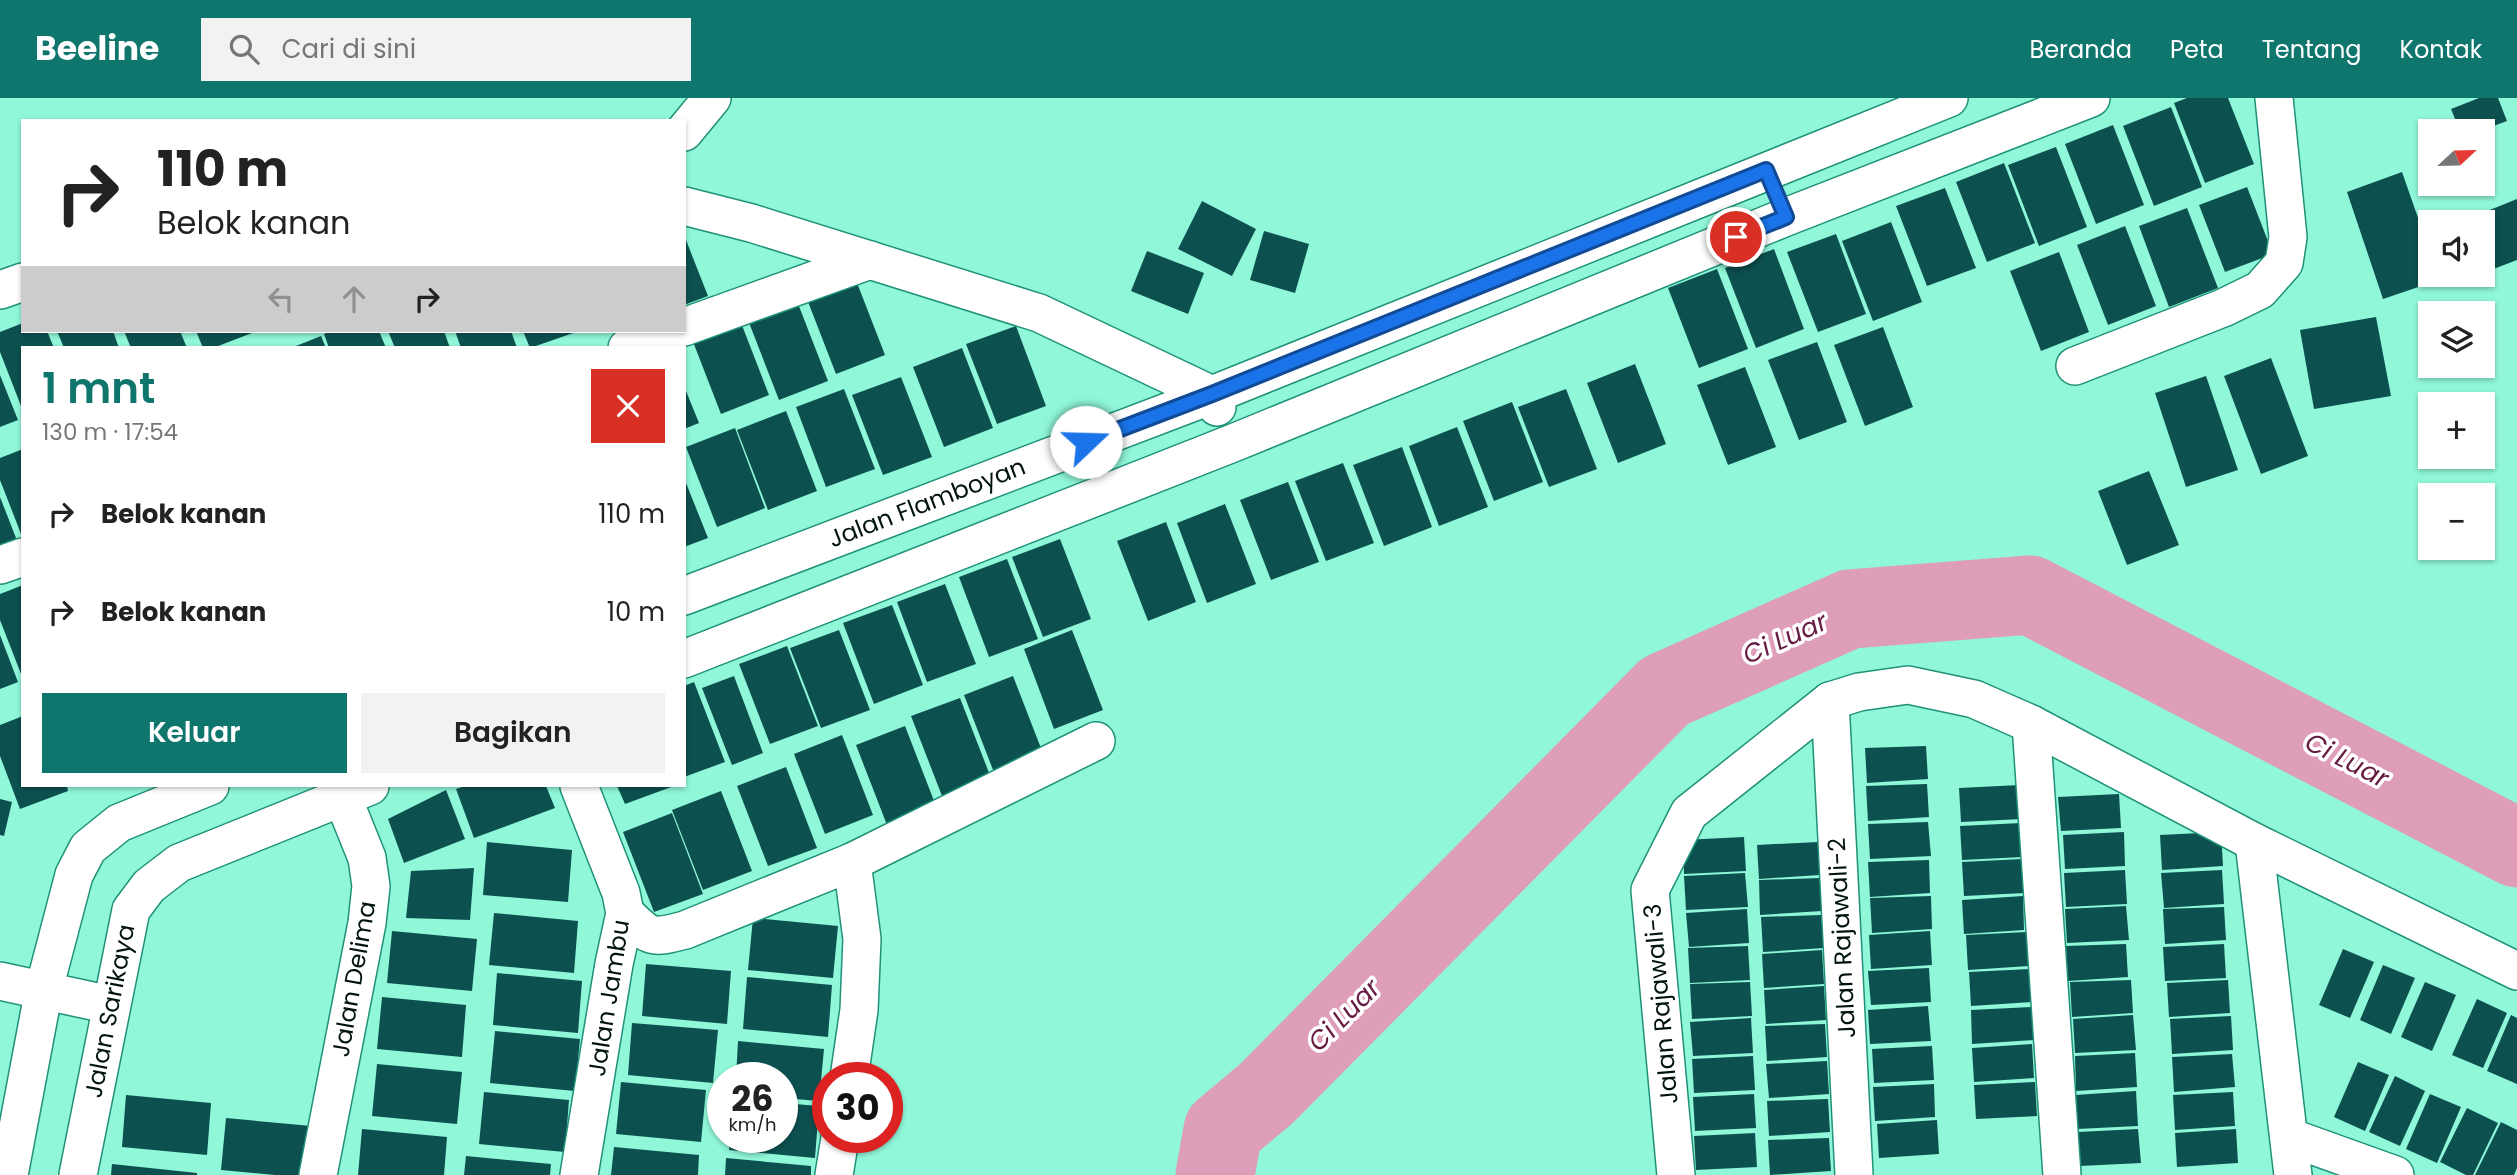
<!DOCTYPE html>
<html lang="id">
<meta charset="utf-8">
<style>
body{margin:0;font-family:Poppins,sans-serif;background:#f2f2f2;color:#222;height:100vh;display:flex;flex-direction:column;font-size:26px;white-space:nowrap}
*{box-sizing:border-box;margin:0}
p{font-size:23px;color:#767676}
.icon{flex:none;width:38px;height:38px;fill:none;stroke:currentColor;stroke-width:2;stroke-linecap:round;stroke-linejoin:round}
.map{position:relative;flex:1;overflow:hidden}
.drawer{position:absolute;left:21px;top:248px;width:665px;height:441px;display:flex;flex-direction:column;background:#fff;border-radius:0px;box-shadow:0 2px 5px #0004}
.drawer>*{flex:none}
.banner{position:absolute;left:21px;top:21px;width:665px;height:214px;border-radius:0px;box-shadow:0 2px 5px #0004;background:#fff;color:#222;overflow:hidden}
.needle{width:46px;rotate:68deg}
.buttons{position:absolute;left:2418px;top:21px;display:grid;gap:14px}
.buttons a{display:grid;place-items:center;width:77px;height:77px;border-radius:0px;background:#fff;box-shadow:0 2px 5px #0004;font-size:35px}
.speed{position:absolute;left:707px;top:964px;display:flex;gap:14px;font-size:35px;font-weight:700;text-align:center}
.speed>*{display:grid;place-content:center;width:91px;height:91px;border-radius:50%;background:#fff;box-shadow:0 2px 5px #0004;line-height:1}
.speed small{font-size:18px;font-weight:400}
.speed .limit{border:10px solid #d22;background:#fff;color:#111}
.pin{position:absolute;display:grid;place-items:center;width:60px;height:60px;color:#fff;margin:-30px;border:4px solid #fff;border-radius:50%;box-shadow:0 2px 7px #0007}
.me{position:absolute;width:77px;margin:-38px;rotate:69deg;stroke-linejoin:round;filter:drop-shadow(0 0 5px #0008)}
.turn{display:flex;align-items:center;gap:24px;height:147px;padding:0 21px;font-size:32px}
.turn .icon{width:91px;height:91px;stroke-width:2.5}
.turn b{display:block;font-size:49px;line-height:60px}
.lanes{display:flex;align-items:center;height:66px;padding:0 21px;background:#0003;justify-content:center;gap:35px;direction:ltr}
.lanes .off{opacity:.35}
.round{display:grid;place-items:center;flex:none;width:74px;height:74px;border-radius:0px;background:#f2f2f2}
.summary{display:flex;align-items:center;justify-content:space-between;height:119px;padding:0 21px}
h1{font-size:42px;font-weight:600;line-height:52px;color:#0f766e}
.action{display:flex;gap:14px;margin-top:auto;padding:14px 21px}
.action a{flex:1;height:80px;border-radius:0px;background:#0f766e;color:#fff;font-size:28px;font-weight:600;line-height:80px;text-align:center}
.action a+a{background:#f2f2f2;color:#222}
ul{padding:0;list-style:none}
li{display:flex;align-items:center;gap:21px;height:98px;padding:0 21px}
li div{flex:1}
li b{display:block;font-size:26px}
li em{font-style:normal}
header{display:flex;align-items:center;gap:42px;box-sizing:border-box;height:98px;padding:0 35px;background:#0f766e;color:#fff}
header strong{font-size:33px}
nav{display:flex;gap:38px;margin-inline-start:auto;font-size:24px}
.search{width:490px;height:63px;background:#f2f2f2;display:flex;align-items:center;gap:18px;box-sizing:border-box;padding:0 24px;border-radius:0px;color:#767676;font-size:26px}
.map>svg:first-child{display:block}
.lines{fill:none;stroke-linecap:round;stroke-linejoin:round}
.river{stroke:#de9eb8;stroke-width:79}
.building{fill:#0c5150}
.minor-casing{stroke:#1f9277;stroke-width:40}
.minor{stroke:#fff;stroke-width:37}
.route-casing{stroke:#114b97;stroke-width:18}
.route{stroke:#1a73e8;stroke-width:12}
.labels{text-anchor:middle;stroke-width:7;stroke-linejoin:round;paint-order:stroke}
.street-label{font-size:24px;fill:#00130d;stroke:#fff}
.water-label{font-size:26px;font-style:italic;fill:#661c42;stroke:#fff}
</style>
<header>
<strong>Beeline</strong>
<div class="search"><svg class="icon" aria-label="search" viewBox="0 0 24 24"><circle cx="10" cy="10" r="6"/><path d="M15 15l6 6"/></svg>Cari di sini</div>
<nav><a>Beranda</a><a>Peta</a><a>Tentang</a><a>Kontak</a></nav>
</header>
<div class="map">
<svg width="2517" height="1077" viewBox="0 0 2517 1077">
<rect width="100%" height="100%" fill="#90f7d9"/>
<g class="lines">
<polyline class="river" points="1215,1077 1223,1032 1267,995 1665,593 1850,511 2030,497 2517,750"/>
</g>
<g class="building">
<polygon points="2187,0 2228,0 2254,66 2205,85 2174,5"/>
<polygon points="2479,0 2498,0 2507,23 2480,33 2460,33 2451,11"/>
<polygon points="2171,9 2202,89 2154,108 2123,28"/>
<polygon points="2113,27 2144,107 2096,126 2065,46"/>
<polygon points="2056,49 2087,129 2039,148 2008,67"/>
<polygon points="2004,65 2035,145 1987,164 1956,84"/>
<polygon points="2402,74 2431,157 2431,177 2438,177 2439,182 2383,201 2347,94"/>
<polygon points="2247,89 2273,156 2225,174 2199,107"/>
<polygon points="1945,90 1976,170 1927,188 1896,108"/>
<polygon points="2517,101 2517,162 2483,175 2483,124 2460,124"/>
<polygon points="1202,103 1256,131 1232,178 1178,151"/>
<polygon points="2187,110 2218,190 2169,209 2139,128"/>
<polygon points="1891,124 1922,204 1873,223 1842,143"/>
<polygon points="2125,128 2156,208 2108,227 2077,147"/>
<polygon points="1264,133 1309,146 1295,195 1250,182"/>
<polygon points="1836,136 1866,216 1818,234 1787,154"/>
<polygon points="684,137 708,198 684,207"/>
<polygon points="1774,151 1804,231 1756,250 1725,170"/>
<polygon points="1147,153 1204,175 1188,216 1131,193"/>
<polygon points="2059,154 2089,234 2041,253 2010,173"/>
<polygon points="1717,171 1748,251 1699,270 1668,190"/>
<polygon points="854,177 885,257 836,276 805,196"/>
<polygon points="797,203 828,283 779,302 748,222"/>
<polygon points="738,217 769,297 721,316 690,236"/>
<polygon points="2376,219 2391,298 2314,311 2300,232"/>
<polygon points="23,225 23,233 47,233 54,250 23,250 23,313 0,254 0,234"/>
<polygon points="1016,228 1046,308 997,326 966,246"/>
<polygon points="1883,229 1913,309 1865,328 1834,247"/>
<polygon points="57,233 113,233 119,250 64,250"/>
<polygon points="124,233 180,233 187,250 131,250"/>
<polygon points="196,233 251,233 252,235 213,250 203,250"/>
<polygon points="332,233 379,233 386,250 329,250 324,236"/>
<polygon points="388,233 444,233 450,250 395,250"/>
<polygon points="455,233 511,233 517,250 461,250"/>
<polygon points="523,233 579,233 530,250"/>
<polygon points="321,238 326,250 291,250"/>
<polygon points="1817,244 1847,324 1799,342 1768,262"/>
<polygon points="962,250 993,330 944,349 913,269"/>
<polygon points="2271,260 2308,358 2261,376 2224,278"/>
<polygon points="1635,266 1666,346 1618,365 1587,285"/>
<polygon points="1745,269 1776,349 1728,367 1697,287"/>
<polygon points="0,277 18,322 0,329"/>
<polygon points="2206,278 2238,372 2186,389 2155,295"/>
<polygon points="901,279 932,359 883,377 852,297"/>
<polygon points="684,288 699,325 684,331"/>
<polygon points="844,291 875,371 826,389 796,309"/>
<polygon points="1566,291 1597,371 1549,389 1518,309"/>
<polygon points="1512,304 1543,384 1494,403 1463,323"/>
<polygon points="786,313 817,393 768,412 737,332"/>
<polygon points="1457,329 1488,409 1439,428 1409,348"/>
<polygon points="735,330 765,410 717,429 686,349"/>
<polygon points="1402,349 1432,429 1384,448 1353,367"/>
<polygon points="23,351 23,441 0,382 0,360"/>
<polygon points="1343,365 1374,445 1326,463 1295,383"/>
<polygon points="2149,373 2179,447 2127,467 2098,393"/>
<polygon points="684,380 708,440 684,449"/>
<polygon points="1288,384 1319,464 1271,482 1240,402"/>
<polygon points="0,399 18,445 0,452"/>
<polygon points="1225,406 1256,486 1207,505 1177,425"/>
<polygon points="1166,424 1196,504 1148,523 1117,443"/>
<polygon points="1060,441 1091,521 1043,539 1012,459"/>
<polygon points="1007,461 1038,541 989,559 959,479"/>
<polygon points="945,486 976,566 927,584 897,504"/>
<polygon points="23,487 23,581 0,522 0,496"/>
<polygon points="892,507 923,587 874,606 843,525"/>
<polygon points="839,532 870,612 821,630 790,550"/>
<polygon points="1072,532 1103,612 1054,631 1024,551"/>
<polygon points="0,537 18,584 0,591"/>
<polygon points="787,548 818,628 770,646 739,566"/>
<polygon points="734,578 763,655 732,667 702,590"/>
<polygon points="1013,578 1044,658 995,677 964,597"/>
<polygon points="694,584 725,664 684,679 684,588"/>
<polygon points="960,600 991,680 942,698 911,618"/>
<polygon points="23,618 23,688 67,688 68,693 20,711 0,658 0,627"/>
<polygon points="905,628 936,708 887,727 856,647"/>
<polygon points="842,637 873,717 825,736 794,656"/>
<polygon points="1926,648 1928,681 1867,685 1865,650"/>
<polygon points="786,669 817,750 768,768 737,688"/>
<polygon points="1927,686 1929,719 1868,723 1866,688"/>
<polygon points="2020,687 2022,721 1961,724 1959,690"/>
<polygon points="465,688 546,688 555,710 474,740 456,691"/>
<polygon points="617,688 674,688 625,706"/>
<polygon points="446,692 465,741 404,765 388,721"/>
<polygon points="721,693 752,773 703,792 672,712"/>
<polygon points="2119,696 2121,730 2061,733 2058,699"/>
<polygon points="0,701 12,704 4,738 0,737"/>
<polygon points="672,715 703,796 654,814 623,734"/>
<polygon points="1928,724 1931,758 1870,761 1868,726"/>
<polygon points="2021,725 2023,759 1962,762 1960,728"/>
<polygon points="2124,734 2125,768 2065,771 2063,737"/>
<polygon points="2221,734 2223,768 2162,772 2160,737"/>
<polygon points="1744,739 1746,773 1684,776 1683,742"/>
<polygon points="487,744 572,752 568,804 483,797"/>
<polygon points="1818,744 1820,777 1759,781 1757,747"/>
<polygon points="2022,761 2025,795 1964,798 1962,764"/>
<polygon points="1929,762 1930,795 1870,799 1868,764"/>
<polygon points="474,770 470,822 406,820 411,773"/>
<polygon points="2125,772 2127,806 2066,809 2064,775"/>
<polygon points="2222,772 2224,806 2164,810 2161,775"/>
<polygon points="1745,775 1748,809 1686,812 1684,778"/>
<polygon points="1820,780 1822,813 1760,817 1759,782"/>
<polygon points="1931,798 1932,831 1872,835 1870,800"/>
<polygon points="2023,798 2024,832 1964,836 1962,802"/>
<polygon points="2126,808 2129,842 2067,845 2065,811"/>
<polygon points="2224,809 2226,842 2165,846 2163,811"/>
<polygon points="1747,811 1749,845 1689,849 1686,815"/>
<polygon points="494,815 578,823 574,875 489,867"/>
<polygon points="1821,817 1824,850 1763,854 1761,819"/>
<polygon points="753,820 838,828 833,880 748,872"/>
<polygon points="392,833 477,841 472,893 387,885"/>
<polygon points="1930,833 1932,867 1871,871 1869,837"/>
<polygon points="2027,834 2029,868 1968,872 1966,837"/>
<polygon points="2126,846 2128,879 2068,883 2066,848"/>
<polygon points="2224,846 2226,880 2165,883 2163,849"/>
<polygon points="1748,848 1750,882 1690,885 1688,850"/>
<polygon points="2343,851 2374,864 2350,920 2319,907"/>
<polygon points="1822,852 1824,886 1764,890 1762,856"/>
<polygon points="646,866 731,873 727,926 642,918"/>
<polygon points="2383,867 2415,880 2391,936 2360,922"/>
<polygon points="1929,870 1931,904 1871,907 1868,873"/>
<polygon points="2030,871 2032,904 1971,908 1969,874"/>
<polygon points="497,875 582,883 578,935 493,927"/>
<polygon points="747,879 832,887 828,939 743,931"/>
<polygon points="2131,882 2133,915 2072,919 2070,884"/>
<polygon points="2228,882 2230,915 2169,919 2167,885"/>
<polygon points="1750,884 1752,918 1692,921 1690,886"/>
<polygon points="2425,884 2456,897 2432,953 2401,939"/>
<polygon points="1824,888 1826,922 1766,926 1764,892"/>
<polygon points="382,899 466,907 462,959 377,951"/>
<polygon points="2477,901 2507,915 2483,970 2452,957"/>
<polygon points="1928,908 1931,943 1870,946 1868,912"/>
<polygon points="2031,909 2034,942 1972,946 1971,912"/>
<polygon points="2133,917 2136,952 2075,955 2073,921"/>
<polygon points="2511,917 2517,920 2517,986 2487,973"/>
<polygon points="2231,918 2233,952 2172,956 2170,921"/>
<polygon points="1751,920 1753,955 1693,958 1690,924"/>
<polygon points="632,925 718,932 713,985 628,977"/>
<polygon points="1825,926 1827,959 1767,963 1765,928"/>
<polygon points="495,933 580,941 575,993 490,985"/>
<polygon points="738,943 824,951 819,1003 782,1000 782,980 736,980"/>
<polygon points="2032,946 2034,980 1974,984 1972,950"/>
<polygon points="1932,948 1934,982 1874,985 1872,951"/>
<polygon points="2135,955 2137,989 2076,993 2075,958"/>
<polygon points="2232,956 2235,989 2174,994 2172,959"/>
<polygon points="1753,958 1755,992 1694,995 1692,961"/>
<polygon points="1827,963 1829,996 1769,1000 1766,966"/>
<polygon points="2358,964 2389,977 2365,1033 2334,1019"/>
<polygon points="377,966 462,974 457,1026 372,1018"/>
<polygon points="2395,978 2425,993 2400,1048 2369,1034"/>
<polygon points="621,984 706,992 701,1044 616,1036"/>
<polygon points="2035,984 2037,1018 1976,1021 1974,987"/>
<polygon points="1934,986 1935,1019 1875,1023 1873,989"/>
<polygon points="2136,993 2138,1028 2077,1031 2075,997"/>
<polygon points="484,994 569,1002 565,1054 479,1046"/>
<polygon points="2233,994 2235,1028 2175,1032 2173,997"/>
<polygon points="1754,996 1756,1030 1695,1033 1693,999"/>
<polygon points="2430,996 2461,1009 2437,1065 2406,1051"/>
<polygon points="126,997 211,1005 207,1057 122,1049"/>
<polygon points="1828,1001 1830,1034 1769,1038 1767,1003"/>
<polygon points="782,1005 819,1008 815,1060 729,1052 730,1040 782,1040"/>
<polygon points="2467,1010 2498,1025 2473,1077 2466,1077 2440,1064"/>
<polygon points="226,1020 311,1028 306,1077 275,1077 221,1072"/>
<polygon points="1937,1022 1939,1056 1879,1060 1877,1026"/>
<polygon points="2501,1024 2517,1032 2517,1070 2514,1077 2475,1077"/>
<polygon points="362,1031 447,1039 444,1077 358,1077"/>
<polygon points="2138,1031 2141,1065 2080,1068 2078,1034"/>
<polygon points="2236,1031 2238,1065 2177,1069 2175,1035"/>
<polygon points="1755,1035 1757,1069 1696,1072 1694,1038"/>
<polygon points="1829,1040 1831,1073 1770,1077 1768,1042"/>
<polygon points="614,1049 699,1057 698,1077 611,1077"/>
<polygon points="466,1058 551,1066 550,1077 464,1077"/>
<polygon points="726,1060 811,1068 811,1077 725,1077"/>
<polygon points="112,1066 197,1075 197,1077 111,1077"/>
</g>
<g class="lines">
<g class="minor-casing">
<g id="minor">
<polyline points="684,34 712,0"/>
<polyline points="684,108 751,125 1039,215 1212,297 1217,309"/>
<polyline points="0,192 23,184"/>
<polyline points="684,229 870,162"/>
<polyline points="627,250 675,233"/>
<polyline points="2075,268 2223,210 2260,192 2284,165 2288,139 2274,0"/>
<polyline points="0,467 23,459"/>
<polyline points="684,498 1212,297 1949,0"/>
<polyline points="684,561 1233,345 1786,119 2091,0"/>
<polyline points="1830,603 1854,1077"/>
<polyline points="2031,626 2062,1077"/>
<polyline points="2254,744 2293,1077"/>
<path d="M625,815C650,840 651,841 685,832L852,764L1096,643"/>
<polyline points="0,883 111,907"/>
<polyline points="849,980 859,912 862,841 852,764"/>
<polyline points="2289,1039 2395,1077"/>
<polyline points="9,1077 44,891 74,777 88,750 119,725 210,688"/>
<polyline points="78,1077 131,812 149,788 179,765 370,688"/>
<polyline points="318,1077 367,825 371,788 367,760 338,688"/>
<polyline points="579,1077 614,866 625,815 621,795 579,688"/>
<polyline points="834,1077 840,1040"/>
<polyline points="1676,1077 1650,792 1689,715 1830,603 1859,594 1908,587 1974,601 2031,626 2254,744 2517,873"/>
</g>
</g>
<use href="#minor" class="minor"/>
</g>
<g class="lines">
<g class="route-casing">
<polyline id="route" points="1086,344 1212,296 1766,72 1786,119 1736,139"/>
</g>
<use href="#route" class="route"/>
</g>
<g class="labels">
<g class="street-label">
<text transform="translate(927 405) rotate(-21)" y="8">Jalan Flamboyan</text>
<text transform="translate(1842 840) rotate(-93)" y="8">Jalan Rajawali-2</text>
<text transform="translate(354 881) rotate(-80)" y="8">Jalan Delima</text>
<text transform="translate(609 900) rotate(-81)" y="8">Jalan Jambu</text>
<text transform="translate(1661 906) rotate(-95)" y="8">Jalan Rajawali-3</text>
<text transform="translate(110 913) rotate(-79)" y="8">Jalan Sarikaya</text>
</g>
<g class="water-label">
<text transform="translate(1785 540) rotate(-24)" y="9">Ci Luar</text>
<text transform="translate(2347 662) rotate(27)" y="9">Ci Luar</text>
<text transform="translate(1344 917) rotate(-45)" y="9">Ci Luar</text>
</g>
</g>
</svg>
<div class="buttons">
<a><svg class="needle" viewBox="-14 -14 28 28"><path d="M0-13l5 13h-10z" fill="#e53935"/><path d="M0 13l5-13h-10z" fill="#767676"/></svg></a>
<a><svg class="icon" aria-label="sound" viewBox="0 0 24 24"><path d="M4 9h4l5-4v14l-5-4H4zM17 9q2 3 0 6"/></svg></a>
<a><svg class="icon" aria-label="layers" viewBox="0 0 24 24"><path d="M12 4l9 5-9 5-9-5zM3 14l9 5 9-5"/></svg></a>
<a>+</a>
<a>−</a>
</div>
<div class="speed"><div>26<small>km/h</small></div><div class="limit">30</div></div>
<div class="pin" style="left:1736px;top:139px;background:#d93025"><svg class="icon" aria-label="arrive" viewBox="0 0 24 24"><path d="M6 21V4h12l-3 4 3 4H6"/></svg></div>
<svg class="me" style="left:1086px;top:344px" viewBox="-20 -20 40 40"><circle r="19" fill="#fff"/><path d="M0-13L10 11 0 6-10 11z" fill="#1a73e8"/></svg>
<div class="banner">
<div class="turn"><svg class="icon" aria-label="right" viewBox="0 0 24 24"><path d="M7 20v-9h11M14 6l5 5-5 5"/></svg><div><b>110 m</b>Belok kanan</div></div>
<div class="lanes"><svg class="icon off" aria-label="left" viewBox="0 0 24 24"><path d="M17 20v-9H6M10 6l-5 5 5 5"/></svg><svg class="icon off" aria-label="ahead" viewBox="0 0 24 24"><path d="M12 20V5M6 11l6-6 6 6"/></svg><svg class="icon" aria-label="right" viewBox="0 0 24 24"><path d="M7 20v-9h11M14 6l5 5-5 5"/></svg></div>
</div>
<section class="drawer">
<div class="summary"><div><h1>1 mnt</h1><p>130 m · 17:54</p></div><a class="round" style="background:#d93025;color:#fff"><svg class="icon" aria-label="close" viewBox="0 0 24 24"><path d="M6 6l12 12M18 6L6 18"/></svg></a></div>
<ul>
<li><svg class="icon" aria-label="right" viewBox="0 0 24 24"><path d="M7 20v-9h11M14 6l5 5-5 5"/></svg><div><b>Belok kanan</b></div><em>110 m</em></li>
<li><svg class="icon" aria-label="right" viewBox="0 0 24 24"><path d="M7 20v-9h11M14 6l5 5-5 5"/></svg><div><b>Belok kanan</b></div><em>10 m</em></li>
</ul>
<div class="action"><a>Keluar</a><a>Bagikan</a></div>
</section>
</div>
